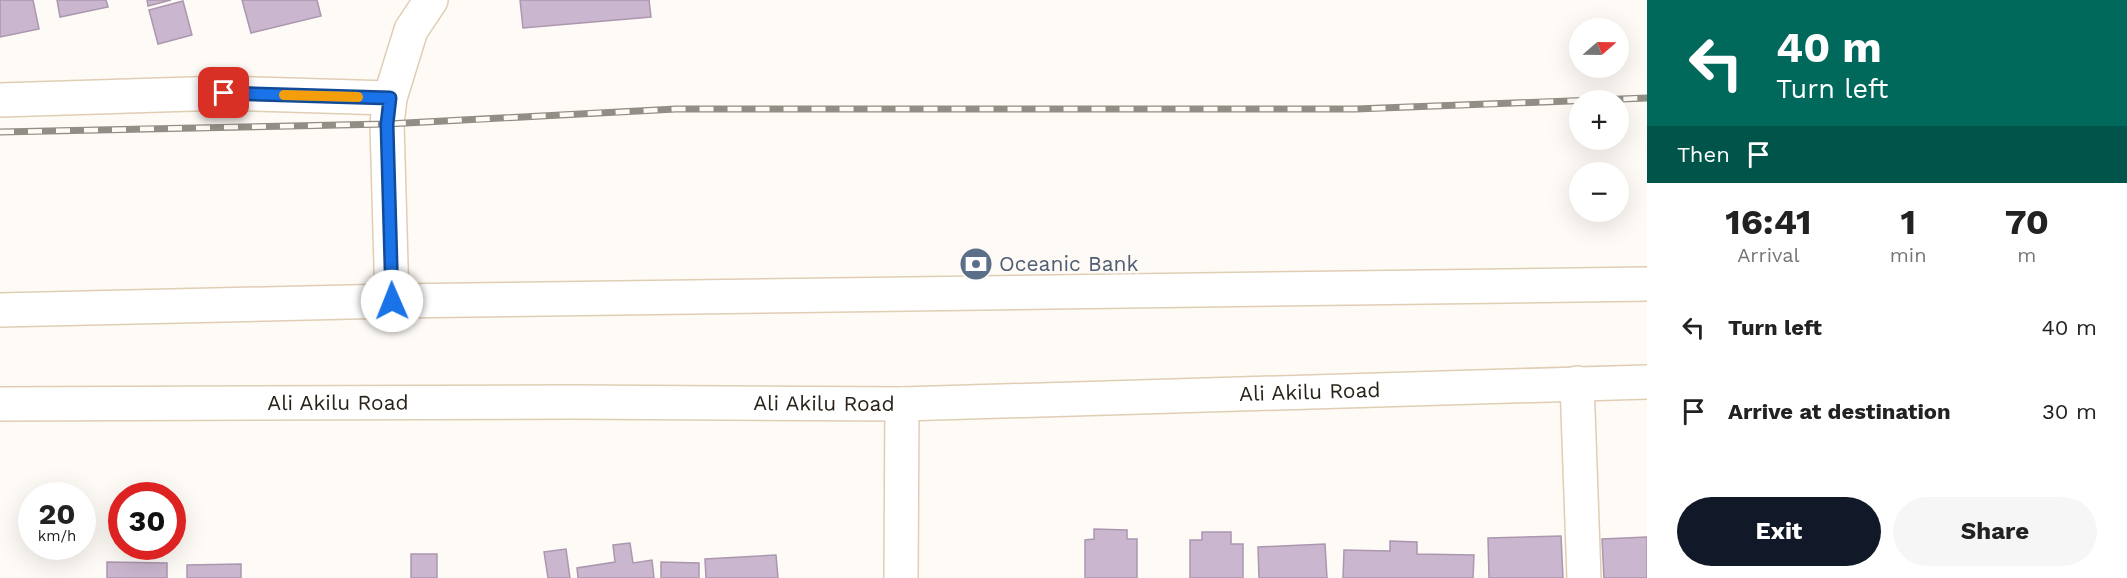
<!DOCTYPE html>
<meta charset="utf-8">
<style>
body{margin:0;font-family:"Work Sans",sans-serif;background:#f6f6f6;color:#222;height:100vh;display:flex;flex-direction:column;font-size:22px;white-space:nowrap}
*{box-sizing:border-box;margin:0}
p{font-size:20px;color:#767676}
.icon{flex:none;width:33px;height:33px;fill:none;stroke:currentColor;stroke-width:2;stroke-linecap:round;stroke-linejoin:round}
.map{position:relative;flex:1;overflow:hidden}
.panel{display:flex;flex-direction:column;background:#fff;width:480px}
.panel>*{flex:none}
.banner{background:#00695c;color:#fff;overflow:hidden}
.needle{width:39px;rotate:70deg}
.controls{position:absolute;left:1569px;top:18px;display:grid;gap:12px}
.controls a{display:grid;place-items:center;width:60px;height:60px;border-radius:50%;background:#fff;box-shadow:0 6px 24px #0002;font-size:30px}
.speed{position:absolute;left:18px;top:482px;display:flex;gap:12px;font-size:30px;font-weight:700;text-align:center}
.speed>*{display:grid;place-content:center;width:78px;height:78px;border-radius:50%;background:#fff;box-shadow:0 6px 24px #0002;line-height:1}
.speed small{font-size:15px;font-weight:400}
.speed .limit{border:9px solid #d22;background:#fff;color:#111}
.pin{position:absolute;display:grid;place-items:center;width:51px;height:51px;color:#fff;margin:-26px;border-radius:12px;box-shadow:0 3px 9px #0006}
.me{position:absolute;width:66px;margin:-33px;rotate:359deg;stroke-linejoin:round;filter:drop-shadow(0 0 4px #0008)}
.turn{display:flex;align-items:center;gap:21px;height:126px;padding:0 30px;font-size:27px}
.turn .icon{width:78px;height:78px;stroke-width:2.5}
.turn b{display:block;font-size:42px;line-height:51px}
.then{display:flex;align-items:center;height:57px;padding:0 30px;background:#0003;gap:12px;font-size:22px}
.eta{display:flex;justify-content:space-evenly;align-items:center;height:102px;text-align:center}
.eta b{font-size:36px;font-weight:700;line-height:42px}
.cta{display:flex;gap:12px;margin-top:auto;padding:12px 30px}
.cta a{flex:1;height:69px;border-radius:36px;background:#111827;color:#fff;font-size:24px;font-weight:700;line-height:69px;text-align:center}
.cta a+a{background:#f6f6f6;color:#222}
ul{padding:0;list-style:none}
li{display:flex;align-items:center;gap:18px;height:84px;padding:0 30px}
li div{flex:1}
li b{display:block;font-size:22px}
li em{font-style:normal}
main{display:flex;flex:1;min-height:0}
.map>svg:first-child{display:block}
.building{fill:#cab6ce;stroke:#ab97af;stroke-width:1.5}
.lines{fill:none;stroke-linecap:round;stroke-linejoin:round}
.street-casing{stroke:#e0ceb4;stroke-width:36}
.primary-casing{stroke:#e0ceb4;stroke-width:36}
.street{stroke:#fff;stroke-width:33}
.primary{stroke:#fff;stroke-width:33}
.rail-casing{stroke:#928d85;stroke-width:7}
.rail{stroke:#fefaf5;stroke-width:4.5;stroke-dasharray:14;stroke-linecap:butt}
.route-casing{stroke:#114b97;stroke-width:15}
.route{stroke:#1a73e8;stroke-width:10}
.slow{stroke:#f59e0b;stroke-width:10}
.labels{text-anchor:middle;stroke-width:5;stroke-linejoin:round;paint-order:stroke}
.service-label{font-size:21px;fill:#4e5e75;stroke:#fefaf5;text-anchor:start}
.street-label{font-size:21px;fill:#292218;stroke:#fefaf5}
</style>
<main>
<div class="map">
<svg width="1647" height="578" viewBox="0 0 1647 578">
<rect width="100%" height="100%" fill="#fefaf5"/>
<g class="building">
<polygon points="0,0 33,0 39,29 0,37"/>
<polygon points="57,0 106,0 108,7 60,17"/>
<polygon points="147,0 171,0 148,6"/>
<polygon points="242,0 317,0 321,16 251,33"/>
<polygon points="520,0 649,0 651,17 523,28"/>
<polygon points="183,1 192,35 158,44 149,10"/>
<polygon points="1094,529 1127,530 1127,539 1137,539 1137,578 1085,578 1085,540 1094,539"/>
<polygon points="1202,532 1231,532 1231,544 1243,544 1243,578 1190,578 1190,540 1202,540"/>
<polygon points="1561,536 1563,578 1489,578 1488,538"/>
<polygon points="1647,537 1647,578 1604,578 1602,539"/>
<polygon points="1390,541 1417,542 1417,554 1474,555 1473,578 1343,578 1344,550 1390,551"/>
<polygon points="630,543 633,563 652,560 654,578 578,578 577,568 615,562 613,545"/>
<polygon points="1325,544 1327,578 1259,578 1258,547"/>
<polygon points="566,549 570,578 548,578 544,552"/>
<rect x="411" y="554" width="26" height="24"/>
<polygon points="776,555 778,578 706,578 705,559"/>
<polygon points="107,562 167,563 167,578 107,578"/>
<polygon points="661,562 699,563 699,578 661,578"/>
<polygon points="241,564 241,578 187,578 187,565"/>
</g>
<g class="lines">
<g class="street-casing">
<g id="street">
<polyline points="0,100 224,93 390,98"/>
<polyline points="392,301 387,124 390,98 411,30 431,0"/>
<polyline points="1577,383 1584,578"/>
<polyline points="901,578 902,404"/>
</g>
</g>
<g class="primary-casing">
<g id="primary">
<polyline points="0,310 392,301 1647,284"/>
<path id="s1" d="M0,404L572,402L902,404L1647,382"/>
</g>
</g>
<use href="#street" class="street"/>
<use href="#primary" class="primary"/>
<g class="rail-casing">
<polyline id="rail" points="0,132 387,124 676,109 1356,109 1647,98"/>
</g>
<use href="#rail" class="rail"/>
</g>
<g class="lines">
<g class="route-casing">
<polyline id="route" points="224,93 390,98 387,124 392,301"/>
</g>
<use href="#route" class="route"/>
<polyline class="slow" points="284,95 358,97"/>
</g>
<defs>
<g id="bank-disc" transform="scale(1.725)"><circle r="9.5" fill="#5c6f8a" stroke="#fefaf5"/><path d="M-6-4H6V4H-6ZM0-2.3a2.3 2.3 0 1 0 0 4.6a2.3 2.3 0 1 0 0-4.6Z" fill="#fff"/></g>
</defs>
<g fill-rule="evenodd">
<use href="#bank-disc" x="976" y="264"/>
</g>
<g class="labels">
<g class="service-label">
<text x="999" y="271">Oceanic Bank</text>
</g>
<g class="street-label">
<text dy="7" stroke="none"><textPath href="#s1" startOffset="1310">Ali Akilu Road</textPath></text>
<text dy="7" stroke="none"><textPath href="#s1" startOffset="338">Ali Akilu Road</textPath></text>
<text dy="7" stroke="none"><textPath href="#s1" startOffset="824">Ali Akilu Road</textPath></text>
</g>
</g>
</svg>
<div class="controls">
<a><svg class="needle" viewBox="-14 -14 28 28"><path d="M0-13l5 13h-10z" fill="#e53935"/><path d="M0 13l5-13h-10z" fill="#767676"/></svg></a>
<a>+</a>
<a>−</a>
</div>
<div class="speed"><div>20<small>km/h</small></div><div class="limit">30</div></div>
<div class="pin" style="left:224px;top:93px;background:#d93025"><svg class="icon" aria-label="arrive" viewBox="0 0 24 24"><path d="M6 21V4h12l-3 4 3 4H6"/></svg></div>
<svg class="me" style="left:392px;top:301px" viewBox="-20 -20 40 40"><circle r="19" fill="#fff"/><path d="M0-13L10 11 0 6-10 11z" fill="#1a73e8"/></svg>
</div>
<section class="panel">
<div class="banner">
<div class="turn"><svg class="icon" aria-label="left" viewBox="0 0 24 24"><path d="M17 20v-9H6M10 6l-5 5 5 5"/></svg><div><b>40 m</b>Turn left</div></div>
<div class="then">Then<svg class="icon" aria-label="arrive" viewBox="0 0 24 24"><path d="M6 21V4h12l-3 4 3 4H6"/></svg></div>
</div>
<div class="eta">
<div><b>16:41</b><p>Arrival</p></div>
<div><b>1</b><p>min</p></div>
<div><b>70</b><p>m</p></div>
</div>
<ul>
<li><svg class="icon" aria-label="left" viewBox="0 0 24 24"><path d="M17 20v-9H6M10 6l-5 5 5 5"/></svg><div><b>Turn left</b></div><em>40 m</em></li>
<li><svg class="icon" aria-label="arrive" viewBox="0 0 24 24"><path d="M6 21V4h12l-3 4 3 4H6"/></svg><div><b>Arrive at destination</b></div><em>30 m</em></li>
</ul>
<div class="cta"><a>Exit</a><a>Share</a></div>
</section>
</main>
